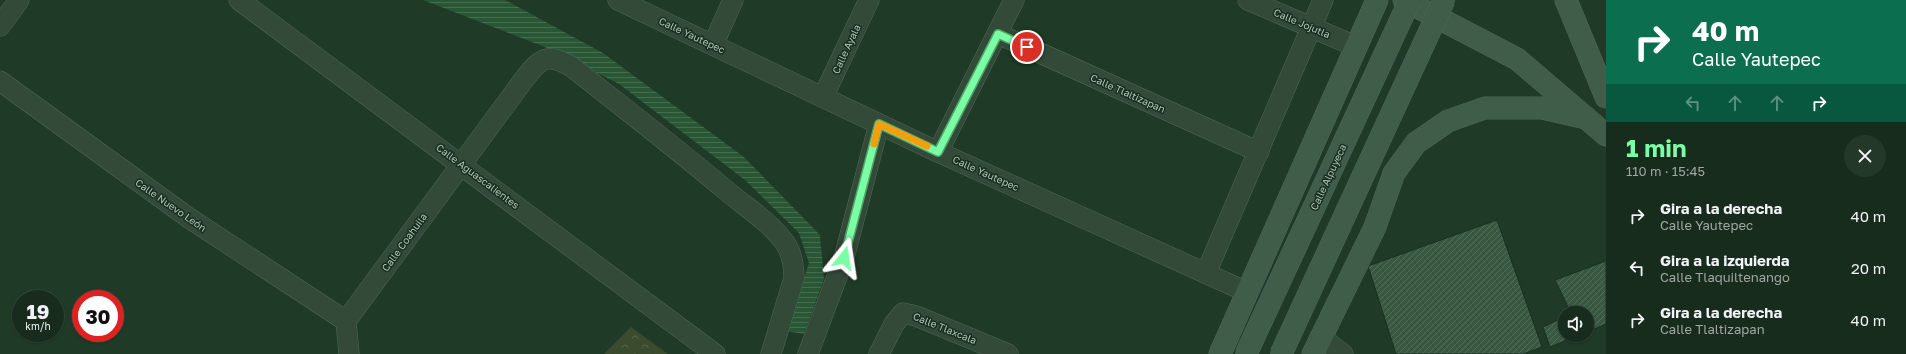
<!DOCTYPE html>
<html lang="es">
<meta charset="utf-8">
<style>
body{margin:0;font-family:"Golos Text",sans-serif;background:#243829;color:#f1f3f6;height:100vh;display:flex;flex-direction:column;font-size:15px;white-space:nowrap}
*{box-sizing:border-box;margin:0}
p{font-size:13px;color:#9ea7a3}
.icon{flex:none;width:22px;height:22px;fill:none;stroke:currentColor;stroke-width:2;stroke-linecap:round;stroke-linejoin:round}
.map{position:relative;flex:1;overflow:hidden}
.panel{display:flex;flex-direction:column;background:#172c1c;width:300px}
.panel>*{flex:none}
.banner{background:#0b6e4f;color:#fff;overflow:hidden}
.fabs{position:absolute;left:1558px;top:306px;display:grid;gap:8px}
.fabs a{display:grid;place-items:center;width:36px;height:36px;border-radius:50%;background:#172c1c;box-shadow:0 1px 3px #0004,0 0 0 1px #36483b;font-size:20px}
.speed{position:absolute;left:12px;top:290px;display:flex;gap:8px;font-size:20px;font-weight:700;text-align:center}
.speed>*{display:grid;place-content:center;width:52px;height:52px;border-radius:50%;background:#172c1c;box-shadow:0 1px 3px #0004,0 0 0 1px #36483b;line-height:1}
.speed small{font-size:10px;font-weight:400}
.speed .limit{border:6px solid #d22;background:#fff;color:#111}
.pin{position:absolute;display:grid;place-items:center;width:34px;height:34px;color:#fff;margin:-17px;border:2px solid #fff;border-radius:50%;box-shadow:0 1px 4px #0007}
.me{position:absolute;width:44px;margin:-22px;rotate:15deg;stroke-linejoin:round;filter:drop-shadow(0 0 3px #0008)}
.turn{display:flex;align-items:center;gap:14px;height:84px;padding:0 20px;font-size:18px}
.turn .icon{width:52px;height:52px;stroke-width:2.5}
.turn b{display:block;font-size:28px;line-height:34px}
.lanes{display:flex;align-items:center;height:38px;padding:0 20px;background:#0003;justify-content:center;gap:20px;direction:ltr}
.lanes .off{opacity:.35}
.round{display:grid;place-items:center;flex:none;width:42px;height:42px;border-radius:21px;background:#243829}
.overview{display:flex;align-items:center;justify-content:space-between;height:68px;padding:0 20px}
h1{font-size:24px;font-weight:700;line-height:30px;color:#7affa4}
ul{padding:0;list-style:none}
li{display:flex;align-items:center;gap:12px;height:52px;padding:0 20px}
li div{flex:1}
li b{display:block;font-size:15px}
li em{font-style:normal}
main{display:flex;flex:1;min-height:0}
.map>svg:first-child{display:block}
.park{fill:url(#park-crowns)}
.water{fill:url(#water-rules)}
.building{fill:url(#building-hatch);stroke:#1a3021}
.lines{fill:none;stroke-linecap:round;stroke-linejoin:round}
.street-casing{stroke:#506858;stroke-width:21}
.secondary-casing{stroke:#506858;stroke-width:23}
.street{stroke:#334a39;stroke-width:20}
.secondary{stroke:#405d4a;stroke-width:22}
.secondary-bridge-casing{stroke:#506858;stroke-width:23;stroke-linecap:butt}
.secondary-bridge{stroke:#405d4a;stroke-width:22}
.route-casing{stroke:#4fa66b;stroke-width:10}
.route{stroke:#7affa4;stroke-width:7}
.slow{stroke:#f59e0b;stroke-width:7}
.labels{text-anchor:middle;stroke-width:3;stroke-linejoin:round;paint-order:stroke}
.street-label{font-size:10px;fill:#adc7b5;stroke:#182e1f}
</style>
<main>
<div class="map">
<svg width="1606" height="354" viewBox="0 0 1606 354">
<defs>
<pattern id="park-crowns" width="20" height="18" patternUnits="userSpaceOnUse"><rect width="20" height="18" fill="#3b4b2d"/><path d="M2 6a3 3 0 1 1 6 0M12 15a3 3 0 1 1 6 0" fill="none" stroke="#556349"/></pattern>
<pattern id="water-rules" width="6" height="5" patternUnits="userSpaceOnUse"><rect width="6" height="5" fill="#295736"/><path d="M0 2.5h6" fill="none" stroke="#456e51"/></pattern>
<pattern id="building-hatch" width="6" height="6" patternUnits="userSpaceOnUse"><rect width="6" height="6" fill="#385841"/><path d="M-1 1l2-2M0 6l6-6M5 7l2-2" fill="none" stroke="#526e5a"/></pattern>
</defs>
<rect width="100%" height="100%" fill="#1f3a26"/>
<polygon class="park" points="631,327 668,354 604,354"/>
<polygon class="water" points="423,0 505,0 603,53 744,157 820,235 824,279 804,334 786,331 809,263 799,233 745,180 619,84 550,49"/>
<g class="building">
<polygon points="1497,220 1542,347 1523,354 1396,354 1368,266"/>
<polygon points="1606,261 1606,324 1587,332 1587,313 1571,313 1555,280"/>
<polygon points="1565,317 1565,335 1579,335 1550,347 1543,327"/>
</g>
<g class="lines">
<g class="street-casing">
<g id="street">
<polyline points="239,0 715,354"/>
<polyline points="618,0 938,152 1247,292"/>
<polyline points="1248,0 1355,46"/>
<polyline points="0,26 19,0"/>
<polyline points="998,34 1259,152"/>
<polyline points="713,45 733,0"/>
<polyline points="0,81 189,218 346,321"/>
<polyline points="823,97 869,0"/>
<polyline points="938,152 1014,0"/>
<polyline points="1206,273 1323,0"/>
<path d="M346,321L525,78C542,57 547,53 572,67C624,108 677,149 728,192C747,208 771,223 785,243C792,253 794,266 794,278L771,354"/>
<polyline points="346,321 349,354"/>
<polyline points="1321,337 1343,354"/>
<polyline points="808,354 844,258 879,124"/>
<polyline points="879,354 894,324 903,313 916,316 1008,354"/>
</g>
</g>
<g class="secondary-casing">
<g id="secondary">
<polyline points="1404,0 1517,59 1606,135"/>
<polyline points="1566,0 1606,97"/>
<polyline points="1220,354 1377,0"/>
<polyline points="1313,354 1375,227 1394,173 1416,143 1448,121 1485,108 1542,108 1586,118"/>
</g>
</g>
<use href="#street" class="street"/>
<use href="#secondary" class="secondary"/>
<g class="secondary-bridge-casing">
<g id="secondary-bridge">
<polyline points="1246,354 1410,0"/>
<polyline points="1281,354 1444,0"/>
</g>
</g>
<use href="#secondary-bridge" class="secondary-bridge"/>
</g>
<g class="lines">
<g class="route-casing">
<polyline id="route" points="844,258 879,124 938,152 998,34 1027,47"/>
</g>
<use href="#route" class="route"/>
<polyline class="slow" points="874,144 879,124 927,146"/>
</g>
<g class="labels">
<g class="street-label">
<text transform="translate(1302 23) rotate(23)" y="4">Calle Jojutla</text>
<text transform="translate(692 35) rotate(25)" y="4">Calle Yautepec</text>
<text transform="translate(846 49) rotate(-65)" y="4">Calle Ayala</text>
<text transform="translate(1128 93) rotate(24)" y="4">Calle Tlaltizapan</text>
<text transform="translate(986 173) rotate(24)" y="4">Calle Yautepec</text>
<text transform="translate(478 176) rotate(37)" y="4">Calle Aguascalientes</text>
<text transform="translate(1328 177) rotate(-65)" y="4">Calle Alpuyeca</text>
<text transform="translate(171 205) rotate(35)" y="4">Calle Nuevo León</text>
<text transform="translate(404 242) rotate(-54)" y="4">Calle Coahuila</text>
<text transform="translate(945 328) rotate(22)" y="4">Calle Tlaxcala</text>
</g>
</g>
</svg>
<div class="fabs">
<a><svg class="icon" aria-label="sound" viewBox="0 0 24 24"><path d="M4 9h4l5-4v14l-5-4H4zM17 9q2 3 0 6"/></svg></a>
</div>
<div class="speed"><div>19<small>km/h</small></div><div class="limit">30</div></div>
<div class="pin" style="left:1027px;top:47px;background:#d93025"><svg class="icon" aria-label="arrive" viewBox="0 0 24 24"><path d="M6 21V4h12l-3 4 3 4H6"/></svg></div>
<svg class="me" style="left:844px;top:258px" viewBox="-20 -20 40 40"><path d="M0-17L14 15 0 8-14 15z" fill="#7affa4" stroke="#fff" stroke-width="4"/></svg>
</div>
<section class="panel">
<div class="banner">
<div class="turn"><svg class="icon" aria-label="right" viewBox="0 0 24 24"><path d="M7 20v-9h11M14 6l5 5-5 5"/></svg><div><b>40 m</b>Calle Yautepec</div></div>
<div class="lanes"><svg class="icon off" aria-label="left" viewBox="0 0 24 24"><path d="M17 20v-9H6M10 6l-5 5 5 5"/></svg><svg class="icon off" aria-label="ahead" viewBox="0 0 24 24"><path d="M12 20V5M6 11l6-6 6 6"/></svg><svg class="icon off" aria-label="ahead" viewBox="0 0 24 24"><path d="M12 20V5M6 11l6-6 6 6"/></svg><svg class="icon" aria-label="right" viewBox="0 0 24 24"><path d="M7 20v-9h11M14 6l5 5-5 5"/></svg></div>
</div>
<div class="overview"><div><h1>1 min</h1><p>110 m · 15:45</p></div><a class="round"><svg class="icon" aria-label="close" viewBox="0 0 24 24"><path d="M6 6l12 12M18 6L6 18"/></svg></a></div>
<ul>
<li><svg class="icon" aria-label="right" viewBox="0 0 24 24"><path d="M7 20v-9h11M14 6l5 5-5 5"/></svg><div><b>Gira a la derecha</b><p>Calle Yautepec</p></div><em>40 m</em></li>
<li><svg class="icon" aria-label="left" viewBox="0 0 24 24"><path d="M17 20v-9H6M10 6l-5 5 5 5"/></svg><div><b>Gira a la izquierda</b><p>Calle Tlaquiltenango</p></div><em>20 m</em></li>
<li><svg class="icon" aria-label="right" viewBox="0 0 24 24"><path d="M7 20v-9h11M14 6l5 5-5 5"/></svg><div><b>Gira a la derecha</b><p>Calle Tlaltizapan</p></div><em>40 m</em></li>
</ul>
</section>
</main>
